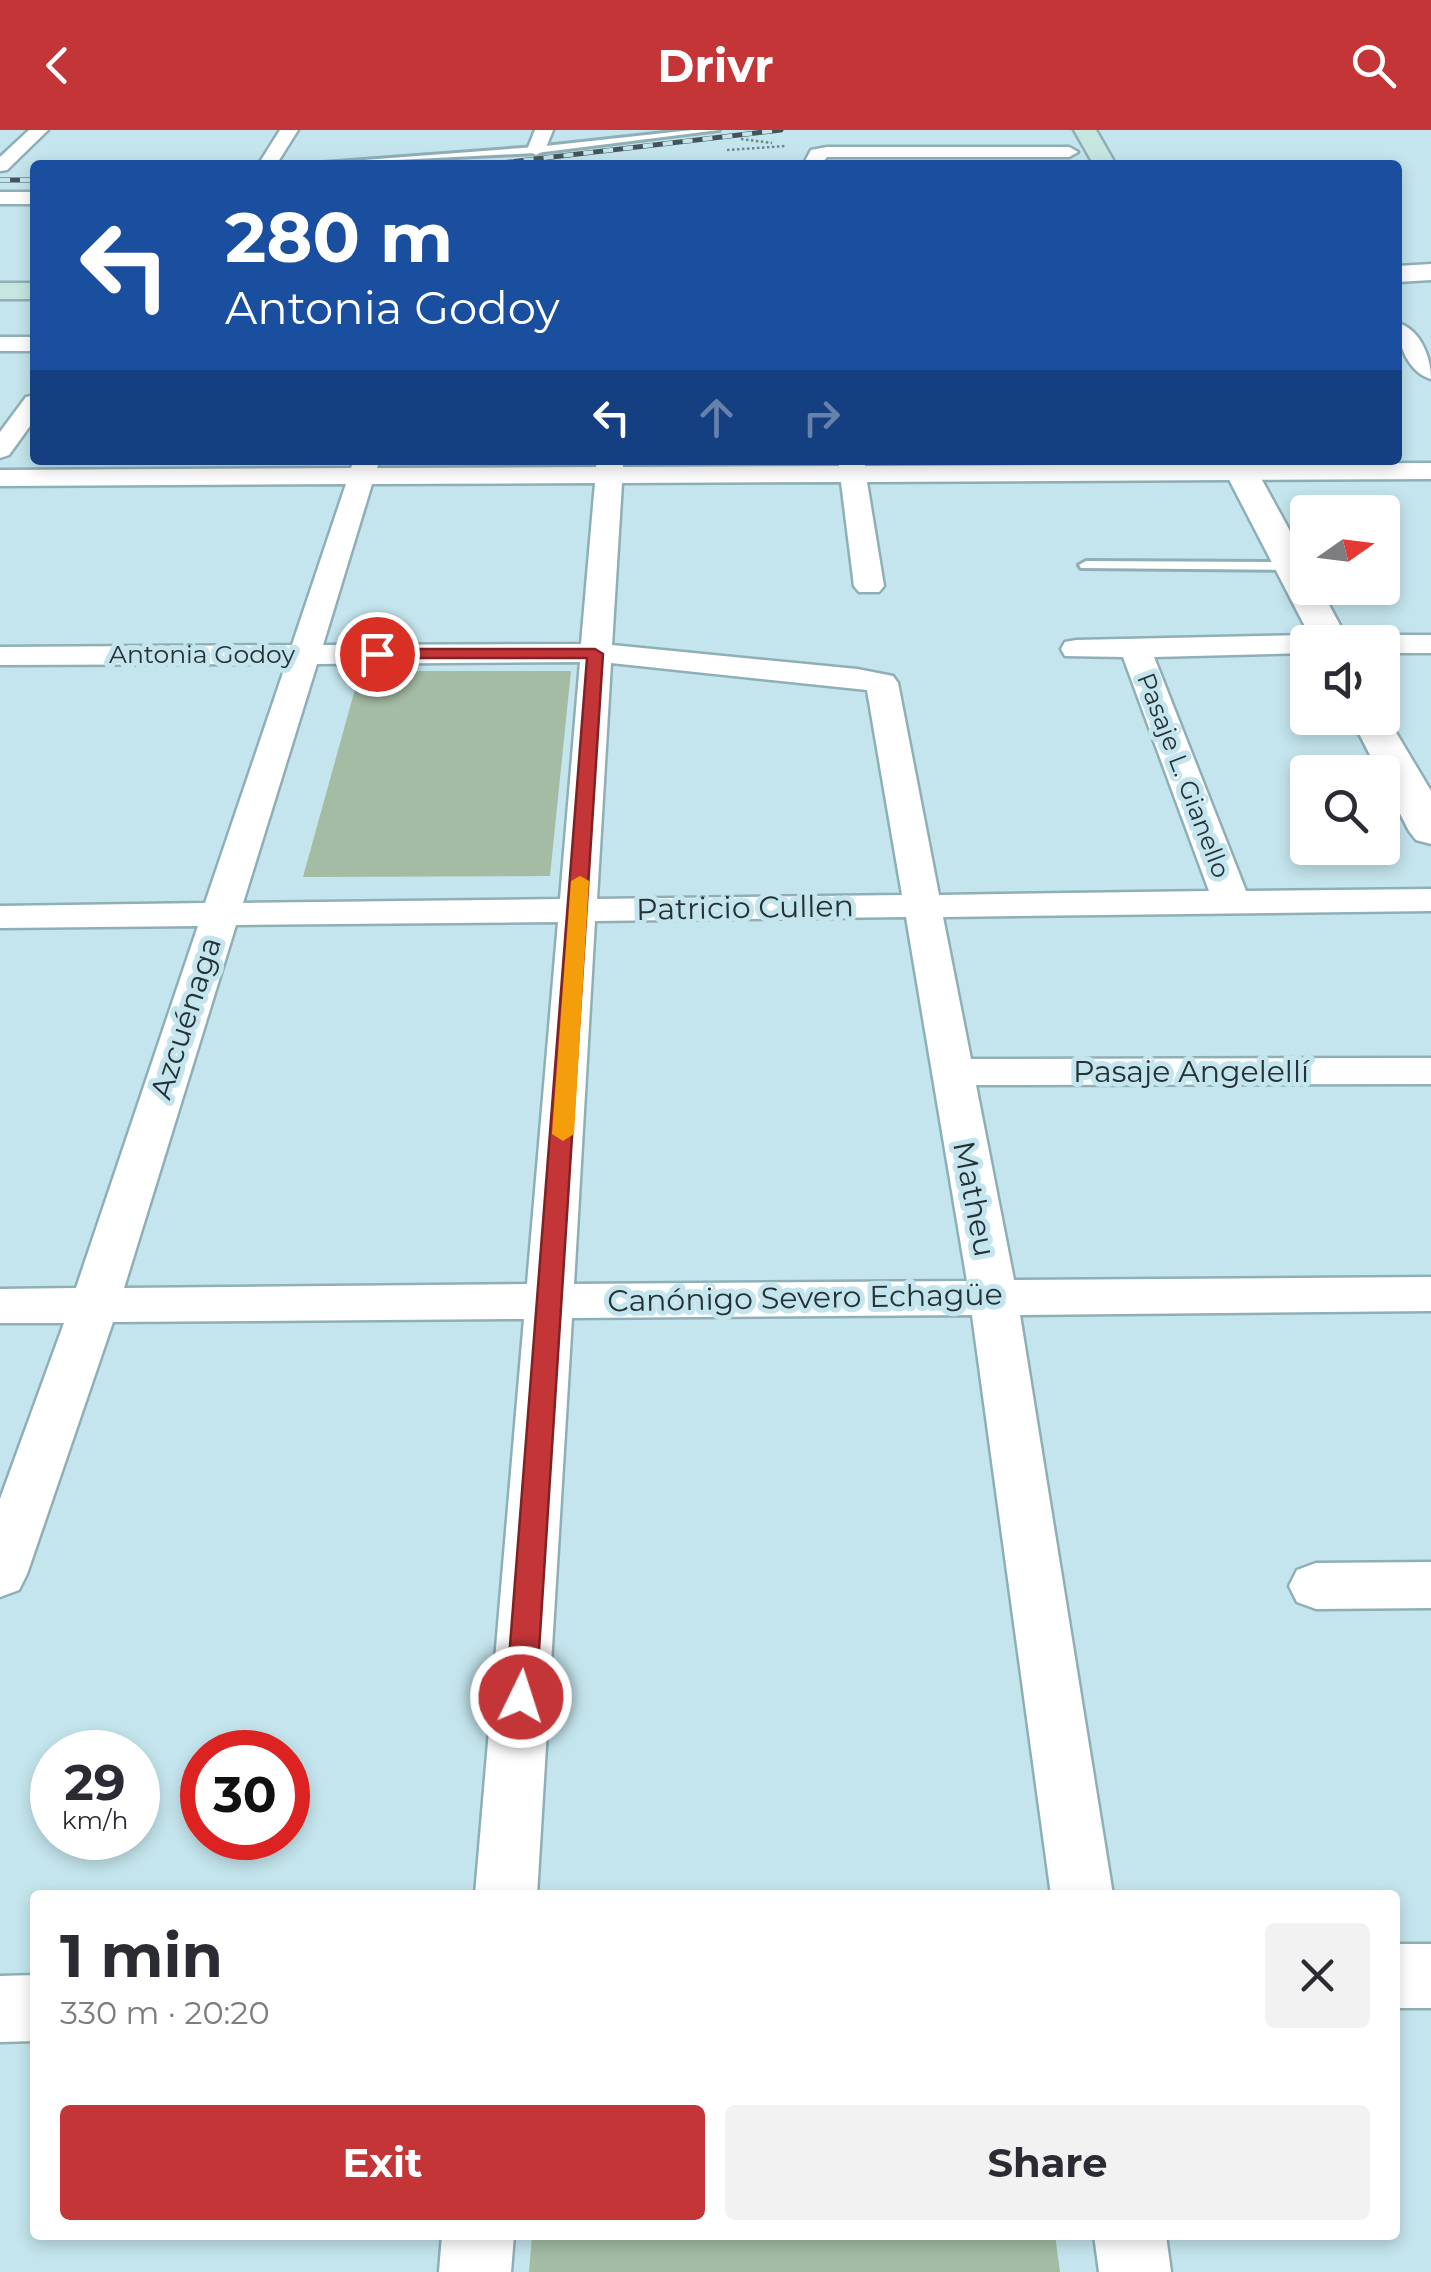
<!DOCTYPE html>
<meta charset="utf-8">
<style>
body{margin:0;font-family:Montserrat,sans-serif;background:#f2f2f3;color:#2b2b33;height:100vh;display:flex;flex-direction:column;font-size:38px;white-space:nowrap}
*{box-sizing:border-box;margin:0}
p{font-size:32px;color:#7c7c81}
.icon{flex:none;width:55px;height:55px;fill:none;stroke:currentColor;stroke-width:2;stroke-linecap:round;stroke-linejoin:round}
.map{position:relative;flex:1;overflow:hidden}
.details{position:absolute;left:30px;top:1760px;width:1370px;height:350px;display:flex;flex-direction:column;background:#fff;border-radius:10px;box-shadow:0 5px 15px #0003}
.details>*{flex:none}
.top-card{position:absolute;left:30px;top:30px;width:1372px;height:305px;border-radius:10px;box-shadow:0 5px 15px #0003;background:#1a4fa0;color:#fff;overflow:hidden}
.needle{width:65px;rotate:76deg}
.tools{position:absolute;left:1290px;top:365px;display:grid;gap:20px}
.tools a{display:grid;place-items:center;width:110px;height:110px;border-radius:10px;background:#fff;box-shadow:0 5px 15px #0003;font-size:50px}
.speed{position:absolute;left:30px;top:1600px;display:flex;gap:20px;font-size:50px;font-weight:700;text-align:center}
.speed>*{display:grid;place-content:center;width:130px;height:130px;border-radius:50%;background:#fff;box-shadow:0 5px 15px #0003;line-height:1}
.speed small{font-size:25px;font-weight:400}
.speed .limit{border:15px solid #d22;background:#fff;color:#111}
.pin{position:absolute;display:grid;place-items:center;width:85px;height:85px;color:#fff;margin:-42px;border:5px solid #fff;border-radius:50%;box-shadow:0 2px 10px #0007}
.me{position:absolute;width:110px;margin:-55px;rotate:4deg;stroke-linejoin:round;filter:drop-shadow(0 0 8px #0008)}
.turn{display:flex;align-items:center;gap:35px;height:210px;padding:0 30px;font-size:45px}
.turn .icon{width:130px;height:130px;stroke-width:2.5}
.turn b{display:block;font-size:70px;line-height:85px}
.lanes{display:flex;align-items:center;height:95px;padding:0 30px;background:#0003;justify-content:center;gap:50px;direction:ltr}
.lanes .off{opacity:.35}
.round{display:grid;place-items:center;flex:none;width:105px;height:105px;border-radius:10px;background:#f2f2f3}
.summary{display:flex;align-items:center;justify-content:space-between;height:170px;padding:0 30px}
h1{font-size:60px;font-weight:700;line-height:75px}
.cta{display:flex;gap:20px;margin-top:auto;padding:20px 30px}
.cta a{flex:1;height:115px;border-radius:10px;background:#c43538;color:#fff;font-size:40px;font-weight:700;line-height:115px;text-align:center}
.cta a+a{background:#f2f2f3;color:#2b2b33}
header{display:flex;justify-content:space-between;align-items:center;height:130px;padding:0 30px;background:#c43538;color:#fff;font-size:45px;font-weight:700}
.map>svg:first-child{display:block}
.green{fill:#a4bca3}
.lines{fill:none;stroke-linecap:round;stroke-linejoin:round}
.service-casing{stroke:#8fafb7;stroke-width:6}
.minor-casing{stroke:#8fafb7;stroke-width:5}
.tertiary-casing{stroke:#8fafb7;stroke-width:5}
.secondary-casing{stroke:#8fafb7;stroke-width:5}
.path{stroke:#6f858a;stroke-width:2.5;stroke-dasharray:2.5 2.5;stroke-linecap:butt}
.service{fill:#fff;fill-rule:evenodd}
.minor{fill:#fff;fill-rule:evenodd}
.tertiary{fill:#fff;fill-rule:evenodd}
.secondary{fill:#c7e6e0;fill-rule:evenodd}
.rail-casing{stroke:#445559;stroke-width:5}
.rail{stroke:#c4e5ed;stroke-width:4;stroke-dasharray:10;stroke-linecap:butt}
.route{fill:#c43538;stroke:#7f2224;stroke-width:2.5}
.slow{fill:#f59e0b}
.labels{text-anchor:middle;stroke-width:10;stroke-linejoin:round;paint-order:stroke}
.far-street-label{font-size:25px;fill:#253235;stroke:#c4e5ed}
.street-label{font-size:30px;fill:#253235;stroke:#c4e5ed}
</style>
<header><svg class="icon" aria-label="back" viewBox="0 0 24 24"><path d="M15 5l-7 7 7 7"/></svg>Drivr<svg class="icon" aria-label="search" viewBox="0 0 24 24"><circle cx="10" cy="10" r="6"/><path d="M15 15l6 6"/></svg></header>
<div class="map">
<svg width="1431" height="2142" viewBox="0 0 1431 2142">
<rect width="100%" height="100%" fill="#c4e5ed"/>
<g class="green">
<polygon points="360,541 571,541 550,746 303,747"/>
<polygon points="532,2105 1055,2105 1060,2142 529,2142"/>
</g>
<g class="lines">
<g class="service-casing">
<g id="service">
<polygon points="692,0 719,0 536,23 297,35 536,17"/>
<polygon points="1086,431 1291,432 1298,436 1291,440 1081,438 1079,435"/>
</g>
</g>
<g class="minor-casing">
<g id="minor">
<polygon points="29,0 48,0 7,40 0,41 0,27"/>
<polygon points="280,0 298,0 276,35 258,35"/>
<polygon points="535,0 553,0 545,20 536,25 527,20"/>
<polygon points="827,17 1069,17 1078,22 1069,27 827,27 821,35 803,35 811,20"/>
<rect x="0" y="62" width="35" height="12"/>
<path d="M1398,193C1421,200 1431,228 1431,249C1409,243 1397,214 1398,193Z"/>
<rect x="0" y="207" width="35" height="14"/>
<polygon points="35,265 35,289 9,325 0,328 0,302 26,267"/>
<path d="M354,330H380L377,338L596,337L597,330H623V337L839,336L838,330H864L865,336L1431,333V349L867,352L884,456L879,462H859L854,456L841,352L622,353L612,515L857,539L893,546L898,553L939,765L1209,761L1123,527L1065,526L1061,519L1065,512L1076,510L1308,505L1322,512H1308V523L1154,527L1246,761L1431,759V781L943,787L971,929L1431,928V954L976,955L1014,1150L1431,1147V1181L1020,1185L1113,1765H1051L972,1185L572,1188L537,1765H475L524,1189L113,1192L27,1444L19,1460L0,1467V1369L64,1193H0V1159L76,1158L198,796L0,798V776L205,773L286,534L0,535V517L292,515L346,354L0,356V340L351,338ZM595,353L581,514L323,515L372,354ZM580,532L560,769L243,773L317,534ZM611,533L867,560L902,765L597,769ZM906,787L967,1151L574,1154L595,791ZM558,792L527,1154L124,1158L236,795Z"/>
<polygon points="1382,505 1431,505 1431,523 1382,523 1382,512 1368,512"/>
<polygon points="1431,1432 1431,1478 1316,1479 1297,1472 1289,1456 1297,1440 1316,1433"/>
<rect x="1395" y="1814" width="36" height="64"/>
<polygon points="35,1845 35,1911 0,1912 0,1846"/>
<polygon points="442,2105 514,2105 511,2142 439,2142"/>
<polygon points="1094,2105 1166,2105 1171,2142 1099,2142"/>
</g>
</g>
<g class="tertiary-casing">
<g id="tertiary">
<polygon points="1431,134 1431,150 1398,152 1398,136"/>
<polygon points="1219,330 1251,330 1308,434 1308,458 1320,458 1349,512 1313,512"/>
<polygon points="1382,579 1431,661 1431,714 1416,710 1409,701 1351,588 1382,588"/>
</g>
</g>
<g class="secondary-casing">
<g id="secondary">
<polygon points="1074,0 1096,0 1116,35 1094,35"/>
<rect x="0" y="153" width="35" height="16"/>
</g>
</g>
<g class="path">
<polyline points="741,9 772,13"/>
<polyline points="727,20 786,16"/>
</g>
<use href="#service" class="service"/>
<use href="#minor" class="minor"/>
<use href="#tertiary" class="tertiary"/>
<use href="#secondary" class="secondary"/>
<g class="rail-casing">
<g id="rail">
<polyline points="484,35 781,0"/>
<polyline points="0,50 35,50"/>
</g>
</g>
<use href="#rail" class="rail"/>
</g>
<polygon class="route" points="595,519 603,524 536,1567 531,1576 521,1580 511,1576 506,1567 587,528 377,528 369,524 377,519"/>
<polygon class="slow" points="580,746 589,751 574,1004 563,1011 552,1004 571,751"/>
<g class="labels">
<g class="far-street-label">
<text x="202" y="533">Antonia Godoy</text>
<text transform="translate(1184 645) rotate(69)" y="9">Pasaje L. Gianello</text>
</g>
<g class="street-label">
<text transform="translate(745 778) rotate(-1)" y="10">Patricio Cullen</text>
<text transform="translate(186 888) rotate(-72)" y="10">Azcuénaga</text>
<text x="1191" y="952">Pasaje Angelellí</text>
<text transform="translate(974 1069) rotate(79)" y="10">Matheu</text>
<text transform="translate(805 1168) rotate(-1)" y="10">Canónigo Severo Echagüe</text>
</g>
</g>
</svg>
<div class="tools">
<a><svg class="needle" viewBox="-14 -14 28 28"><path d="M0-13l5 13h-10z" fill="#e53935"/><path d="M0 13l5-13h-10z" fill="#7c7c81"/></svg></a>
<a><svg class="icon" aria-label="sound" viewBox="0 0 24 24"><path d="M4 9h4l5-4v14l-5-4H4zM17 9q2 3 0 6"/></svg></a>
<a><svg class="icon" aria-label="search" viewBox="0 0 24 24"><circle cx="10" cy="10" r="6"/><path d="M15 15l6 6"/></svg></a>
</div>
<div class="speed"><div>29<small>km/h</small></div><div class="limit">30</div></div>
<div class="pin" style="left:377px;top:524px;background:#d93025"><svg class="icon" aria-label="arrive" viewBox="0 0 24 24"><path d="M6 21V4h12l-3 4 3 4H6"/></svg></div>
<svg class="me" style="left:521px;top:1567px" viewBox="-20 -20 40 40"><circle r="17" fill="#c43538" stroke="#fff" stroke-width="3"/><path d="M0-11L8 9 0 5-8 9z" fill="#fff"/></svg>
<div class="top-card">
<div class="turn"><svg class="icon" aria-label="left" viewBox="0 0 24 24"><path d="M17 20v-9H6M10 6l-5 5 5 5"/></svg><div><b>280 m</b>Antonia Godoy</div></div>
<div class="lanes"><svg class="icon" aria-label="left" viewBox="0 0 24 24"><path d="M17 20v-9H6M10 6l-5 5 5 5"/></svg><svg class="icon off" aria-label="ahead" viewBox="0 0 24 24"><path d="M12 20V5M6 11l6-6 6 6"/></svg><svg class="icon off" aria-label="right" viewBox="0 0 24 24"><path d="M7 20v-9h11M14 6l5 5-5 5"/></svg></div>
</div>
<section class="details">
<div class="summary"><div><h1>1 min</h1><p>330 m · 20:20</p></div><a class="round"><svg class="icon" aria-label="close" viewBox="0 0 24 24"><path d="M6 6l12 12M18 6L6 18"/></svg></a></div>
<div class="cta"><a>Exit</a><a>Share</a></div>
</section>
</div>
